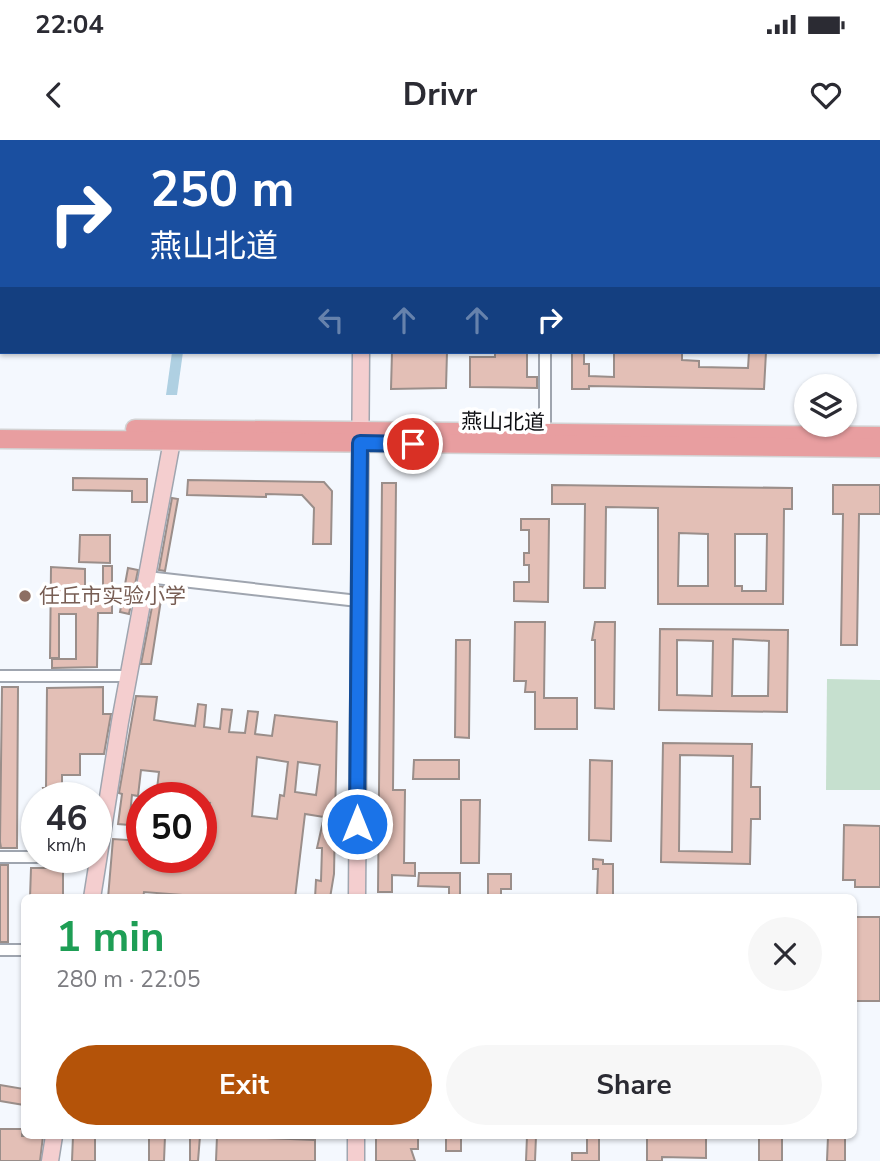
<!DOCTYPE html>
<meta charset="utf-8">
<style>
body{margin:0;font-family:"Nunito Sans","Noto Sans SC",sans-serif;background:#f7f7f7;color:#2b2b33;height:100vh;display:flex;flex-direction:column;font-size:26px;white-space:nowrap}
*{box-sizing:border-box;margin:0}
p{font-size:23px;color:#7c7c81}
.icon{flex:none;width:38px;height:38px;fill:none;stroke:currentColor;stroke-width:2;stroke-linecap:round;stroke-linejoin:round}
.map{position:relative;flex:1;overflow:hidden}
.panel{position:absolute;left:21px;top:754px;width:836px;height:245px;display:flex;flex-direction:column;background:#fff;border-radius:10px;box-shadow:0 2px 5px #0004}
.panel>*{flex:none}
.guide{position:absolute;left:0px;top:0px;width:880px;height:214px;box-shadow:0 2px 5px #0004;background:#1a4fa0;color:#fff;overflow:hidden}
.tools{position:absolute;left:794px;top:234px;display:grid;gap:14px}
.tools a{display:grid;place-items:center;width:63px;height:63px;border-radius:50%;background:#fff;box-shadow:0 2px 5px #0004;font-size:35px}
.speed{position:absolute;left:21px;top:642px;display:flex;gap:14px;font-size:35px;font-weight:700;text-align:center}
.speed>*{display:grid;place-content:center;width:91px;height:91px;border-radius:50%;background:#fff;box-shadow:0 2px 5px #0004;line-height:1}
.speed small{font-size:18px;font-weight:400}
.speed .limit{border:10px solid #d22;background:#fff;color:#111}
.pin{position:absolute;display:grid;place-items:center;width:60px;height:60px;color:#fff;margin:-30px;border:4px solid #fff;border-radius:50%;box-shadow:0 2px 7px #0007}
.me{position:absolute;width:77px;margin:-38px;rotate:0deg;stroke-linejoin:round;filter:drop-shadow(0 0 5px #0008)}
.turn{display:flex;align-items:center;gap:24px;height:147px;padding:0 35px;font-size:32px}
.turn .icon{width:91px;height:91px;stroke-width:2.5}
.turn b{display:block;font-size:49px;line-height:60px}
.lanes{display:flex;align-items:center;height:66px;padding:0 35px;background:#0003;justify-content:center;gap:35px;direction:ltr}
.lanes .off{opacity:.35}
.round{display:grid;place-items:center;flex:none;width:74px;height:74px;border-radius:37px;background:#f7f7f7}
.summary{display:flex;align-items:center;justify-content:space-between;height:119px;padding:0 35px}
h1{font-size:42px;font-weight:700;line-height:52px;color:#1e9e55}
.primary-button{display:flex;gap:14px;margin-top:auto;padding:14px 35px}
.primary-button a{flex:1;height:80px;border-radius:42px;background:#b45309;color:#fff;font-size:28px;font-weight:700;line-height:80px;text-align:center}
.primary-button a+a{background:#f7f7f7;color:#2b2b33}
.status{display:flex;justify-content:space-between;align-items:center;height:49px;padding:0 35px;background:#fff;direction:ltr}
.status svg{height:19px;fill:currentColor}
header{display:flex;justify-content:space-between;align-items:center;height:91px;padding:0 35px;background:#fff;font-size:32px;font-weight:700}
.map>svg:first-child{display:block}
.green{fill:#c6e0cf}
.water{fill:#afd0e2}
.building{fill:#e3bfb6;stroke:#9a8e8a;stroke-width:2;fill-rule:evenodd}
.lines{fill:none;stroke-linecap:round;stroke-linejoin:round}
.street-casing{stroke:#9fa5af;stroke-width:14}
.secondary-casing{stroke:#9fa5af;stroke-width:19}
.primary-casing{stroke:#d3d3d4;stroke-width:21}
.street{stroke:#fff;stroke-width:10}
.secondary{stroke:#f4cecf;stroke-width:16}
.primary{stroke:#e89ea0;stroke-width:18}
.route-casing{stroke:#114b97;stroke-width:18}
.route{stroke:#1a73e8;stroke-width:12}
.education-dot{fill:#8d6e63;stroke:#fff;stroke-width:2.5}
.labels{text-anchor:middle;stroke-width:7;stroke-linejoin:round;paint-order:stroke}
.street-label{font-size:21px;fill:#0c0d11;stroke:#fff}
.education-label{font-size:21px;fill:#785e54;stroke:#fff;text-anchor:start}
</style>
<div class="status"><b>22:04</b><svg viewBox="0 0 49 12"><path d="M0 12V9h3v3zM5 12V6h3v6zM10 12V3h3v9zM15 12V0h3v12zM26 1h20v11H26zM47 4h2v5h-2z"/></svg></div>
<header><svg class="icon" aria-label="back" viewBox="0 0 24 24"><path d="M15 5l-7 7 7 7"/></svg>Drivr<svg class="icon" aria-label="heart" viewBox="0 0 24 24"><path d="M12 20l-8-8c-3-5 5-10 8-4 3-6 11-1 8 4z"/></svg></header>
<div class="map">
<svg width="880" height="1021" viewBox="0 0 880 1021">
<rect width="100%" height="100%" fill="#f4f8fe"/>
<polygon class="green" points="827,539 880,540 880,650 826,650"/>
<polygon class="water" points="172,212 183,212 177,255 166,255"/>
<g class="building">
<polygon points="392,212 447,212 446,248 391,249"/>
<polygon points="495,212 527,212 527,237 537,237 537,248 470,247 470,217 495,217"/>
<polygon points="572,212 584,212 584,224 589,224 589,236 614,237 614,212 682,212 682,220 699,221 699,227 748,228 749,212 766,212 764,249 589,246 589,249 572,249"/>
<polygon points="73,338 147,339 147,362 132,362 132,351 73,350"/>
<polygon points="188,340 324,342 332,351 331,404 313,404 314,368 302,355 266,354 266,357 187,355"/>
<polygon points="382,343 396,343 393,650 405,650 404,723 415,723 415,736 392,735 392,752 378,752"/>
<path d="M552,345L792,348V369H784L783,464H658V368L606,367L605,448H584L585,364H552ZM679,393L708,394V446H678ZM735,394H767L766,451H742V446H735Z"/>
<polygon points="833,345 880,345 880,374 859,374 857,505 841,505 843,374 833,374"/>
<polygon points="172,358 178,359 165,431 159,430"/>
<polygon points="521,379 549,379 548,462 514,461 514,442 529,442 529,425 524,425 524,413 529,413 529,390 521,390"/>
<polygon points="80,395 110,395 110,423 79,422"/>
<polygon points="103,426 112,426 112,473 98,473 97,527 52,528 52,519 76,519 76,474 59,474 59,518 50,518 51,427 85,429 85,461 103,462"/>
<polygon points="128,428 138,430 129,474 120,472"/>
<polygon points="156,446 163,447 151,524 141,524"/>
<polygon points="515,482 545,482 544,558 577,558 577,589 535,589 535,552 525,552 526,541 514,541"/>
<polygon points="595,482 615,482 614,569 595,568 595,500 592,500"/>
<path d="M660,489L788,490L787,572L659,570ZM733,499L769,501L768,556H732ZM677,500L713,501L712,556L677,555Z"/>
<polygon points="456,500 470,500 469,598 455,597"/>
<polygon points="2,547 18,547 17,708 1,708 0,702"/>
<polygon points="103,547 103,574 111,574 104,614 80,614 80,635 62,635 62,658 46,658 43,648 46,648 47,548"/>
<path d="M136,556L157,557L154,580L173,583L195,586L198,564L206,565L204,587L220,589L222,569L232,570L229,592L245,593L248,571L258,572L255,594L272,596L275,575L337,582L334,734L330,758H315L316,740L321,741L322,708H317L324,677L305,674L295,758H222L144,752L143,758H108L113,699L142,701V718H201L205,696L210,663L201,662V658L156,657L159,632L141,630L138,656L132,655L129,685L118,684L122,654L119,653ZM257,617L288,622L284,656L280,655L277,679L252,676ZM298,622L320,625L316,655L295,652Z"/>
<path d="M663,603L752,604L751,647H760V679H751L750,724L661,722ZM680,615L733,616L732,712L679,711Z"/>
<polygon points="414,620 459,620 459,639 413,639"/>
<polygon points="590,620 612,621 611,701 589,700"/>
<polygon points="461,660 480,660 479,723 461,723"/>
<polygon points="844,685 880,686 880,747 855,747 855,740 843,740"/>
<polygon points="593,719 603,720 603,724 613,724 613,758 597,758 598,729 593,729"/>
<rect x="0" y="725" width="8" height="77"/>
<polygon points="31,728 63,728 63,758 30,758"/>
<polygon points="419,733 460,733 460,758 449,758 449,747 418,746"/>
<polygon points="488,734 511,734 511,749 501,749 501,758 488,758"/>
<rect x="854" y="777" width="26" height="84"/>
<polygon points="0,945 24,949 24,965 0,961"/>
<polygon points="0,989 22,989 22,996 43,996 40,1021 0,1021"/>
<polygon points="73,996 95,996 95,1021 72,1021"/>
<polygon points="149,996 165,996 164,1021 149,1021"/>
<polygon points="190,996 200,996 198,1021 190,1021"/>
<polygon points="217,996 315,1000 315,1021 216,1021"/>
<polygon points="376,996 418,996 418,1009 411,1009 415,1021 376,1021"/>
<rect x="446" y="996" width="15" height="15"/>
<polygon points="527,996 536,996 535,1021 526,1021"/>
<polygon points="587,996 599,996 599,1021 572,1021 572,1013 587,1013"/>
<polygon points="647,996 706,996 706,1018 662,1017 662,1021 647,1021"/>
<rect x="759" y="996" width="23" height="25"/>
<polygon points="828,996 845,996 845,1021 827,1021"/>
</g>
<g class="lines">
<g class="street-casing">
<g id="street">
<polyline points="546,2 546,0"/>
<polyline points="545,292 545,212"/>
<polyline points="147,437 358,461"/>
<polyline points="0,536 128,536"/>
<polyline points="0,717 37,717"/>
<polyline points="0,810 24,810"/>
</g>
</g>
<g class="secondary-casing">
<g id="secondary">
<polyline points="363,2 363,0"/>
<polyline points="92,758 120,582 172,301"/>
<polyline points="357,758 361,212"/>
<polyline points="50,1021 54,996"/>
<polyline points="356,1021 356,996"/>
</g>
</g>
<g class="primary-casing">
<g id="primary">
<polyline points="135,289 880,296"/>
<polyline points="0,299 880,308"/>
</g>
</g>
<use href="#street" class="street"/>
<use href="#secondary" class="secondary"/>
<use href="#primary" class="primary"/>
</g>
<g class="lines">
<g class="route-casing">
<polyline id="route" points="357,684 360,303 413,304"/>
</g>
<use href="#route" class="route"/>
</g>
<circle class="education-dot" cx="25" cy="456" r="7"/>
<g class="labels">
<g class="street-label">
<text transform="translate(503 282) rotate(1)" y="7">燕山北道</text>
</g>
<g class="education-label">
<text x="39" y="463">任丘市实验小学</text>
</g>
</g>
</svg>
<div class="tools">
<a><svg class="icon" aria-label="layers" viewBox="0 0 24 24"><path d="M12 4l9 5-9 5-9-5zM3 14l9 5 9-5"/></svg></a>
</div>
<div class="speed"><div>46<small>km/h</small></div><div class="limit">50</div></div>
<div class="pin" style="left:413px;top:304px;background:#d93025"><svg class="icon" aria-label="arrive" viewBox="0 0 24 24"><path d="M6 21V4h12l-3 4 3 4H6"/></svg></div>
<svg class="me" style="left:357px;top:684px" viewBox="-20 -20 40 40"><circle r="17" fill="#1a73e8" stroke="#fff" stroke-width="3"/><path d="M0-11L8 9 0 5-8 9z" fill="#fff"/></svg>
<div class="guide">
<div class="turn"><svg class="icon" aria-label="right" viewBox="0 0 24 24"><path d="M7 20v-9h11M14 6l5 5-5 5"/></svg><div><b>250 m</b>燕山北道</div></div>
<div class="lanes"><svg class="icon off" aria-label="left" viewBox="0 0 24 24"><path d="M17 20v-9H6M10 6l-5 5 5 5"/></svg><svg class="icon off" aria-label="ahead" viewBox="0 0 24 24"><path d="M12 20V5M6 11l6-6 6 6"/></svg><svg class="icon off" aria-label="ahead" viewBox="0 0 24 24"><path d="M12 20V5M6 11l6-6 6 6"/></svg><svg class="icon" aria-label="right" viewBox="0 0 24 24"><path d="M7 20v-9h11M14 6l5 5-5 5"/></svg></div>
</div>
<section class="panel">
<div class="summary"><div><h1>1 min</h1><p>280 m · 22:05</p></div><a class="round"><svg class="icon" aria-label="close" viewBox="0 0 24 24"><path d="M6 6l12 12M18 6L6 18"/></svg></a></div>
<div class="primary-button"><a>Exit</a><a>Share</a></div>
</section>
</div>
